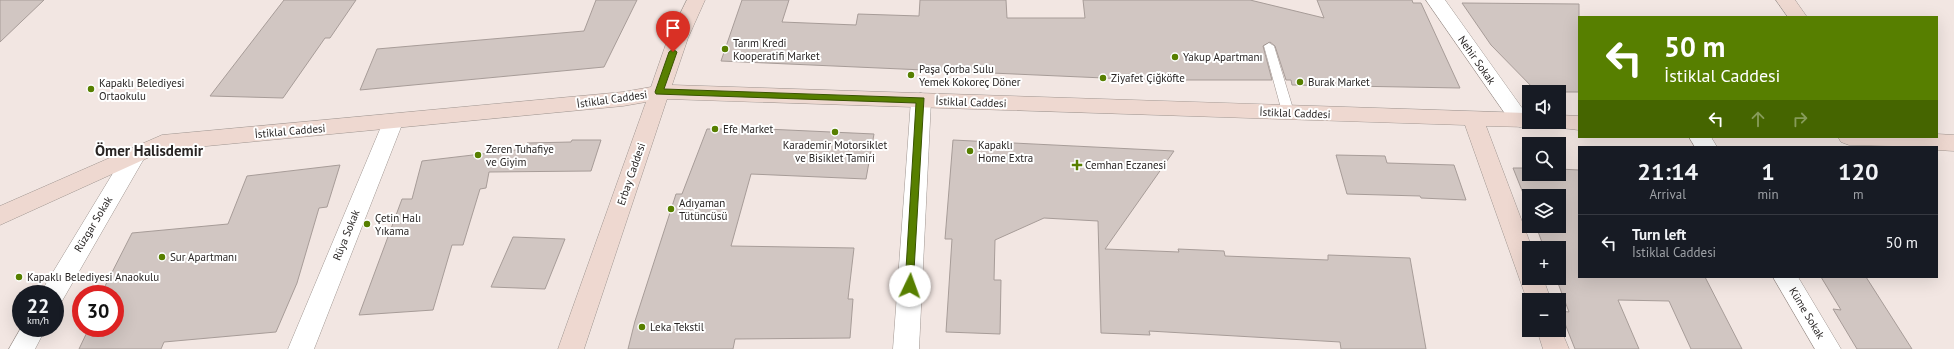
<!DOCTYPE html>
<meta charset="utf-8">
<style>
body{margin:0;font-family:"PT Sans",sans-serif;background:#242831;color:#f1f3f6;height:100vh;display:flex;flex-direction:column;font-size:15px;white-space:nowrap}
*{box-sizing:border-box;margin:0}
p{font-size:13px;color:#9ea1a6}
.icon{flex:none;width:22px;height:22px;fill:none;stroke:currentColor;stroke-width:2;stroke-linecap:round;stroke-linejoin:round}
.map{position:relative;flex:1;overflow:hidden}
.sheet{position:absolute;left:1578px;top:146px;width:360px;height:132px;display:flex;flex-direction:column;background:#171b24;border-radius:0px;box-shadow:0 4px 16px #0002}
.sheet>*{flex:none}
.banner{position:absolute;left:1578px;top:16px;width:360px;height:122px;border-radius:0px;box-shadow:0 4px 16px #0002;background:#577f00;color:#fff;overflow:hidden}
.controls{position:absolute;left:1522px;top:85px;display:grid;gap:8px}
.controls a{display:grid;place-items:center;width:44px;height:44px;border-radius:0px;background:#171b24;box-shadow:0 4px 16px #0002;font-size:20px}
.speed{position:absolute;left:12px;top:285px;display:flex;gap:8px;font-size:20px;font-weight:700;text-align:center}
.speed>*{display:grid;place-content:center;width:52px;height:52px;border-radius:50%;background:#171b24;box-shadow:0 4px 16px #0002;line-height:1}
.speed small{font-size:10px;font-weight:400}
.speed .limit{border:6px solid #d22;background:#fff;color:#111}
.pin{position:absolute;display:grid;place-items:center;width:34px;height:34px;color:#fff;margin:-41px -17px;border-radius:50% 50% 50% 0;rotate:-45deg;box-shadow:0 0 4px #0007}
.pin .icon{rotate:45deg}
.me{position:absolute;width:44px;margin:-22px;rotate:3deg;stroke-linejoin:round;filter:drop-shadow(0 0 3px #0008)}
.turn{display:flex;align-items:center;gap:14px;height:84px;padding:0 20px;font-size:18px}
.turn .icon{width:52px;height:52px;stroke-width:2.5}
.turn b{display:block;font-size:28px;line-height:34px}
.lanes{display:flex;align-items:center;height:38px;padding:0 20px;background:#0003;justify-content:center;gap:20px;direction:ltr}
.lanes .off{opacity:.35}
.eta{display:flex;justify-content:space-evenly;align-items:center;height:68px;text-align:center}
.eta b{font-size:24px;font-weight:800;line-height:28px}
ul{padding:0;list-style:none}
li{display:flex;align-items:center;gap:12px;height:56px;padding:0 20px;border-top:1px solid #363941}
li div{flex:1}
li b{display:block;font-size:15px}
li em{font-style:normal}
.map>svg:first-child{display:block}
.building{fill:#d1c6c2;stroke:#a79c98}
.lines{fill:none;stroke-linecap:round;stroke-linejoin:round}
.lane-casing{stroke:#9f9590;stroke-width:1}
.street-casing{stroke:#9f9590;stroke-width:1}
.secondary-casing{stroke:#9f9590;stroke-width:1}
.lane{fill:#fff;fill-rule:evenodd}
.street{fill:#fff;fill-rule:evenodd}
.secondary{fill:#eed8d0;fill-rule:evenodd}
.route{fill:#577f00;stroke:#395300}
.poi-dot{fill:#577f00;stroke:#fff;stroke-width:1.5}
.labels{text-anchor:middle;stroke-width:4;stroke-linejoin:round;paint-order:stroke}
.poi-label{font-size:11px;fill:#282423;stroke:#fff;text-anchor:start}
.street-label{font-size:11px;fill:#282423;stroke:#fff}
.district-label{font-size:15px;font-weight:bold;fill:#282423;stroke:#fff}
</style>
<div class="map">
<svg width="1954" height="349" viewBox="0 0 1954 349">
<rect width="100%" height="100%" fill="#f2e6e2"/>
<g class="building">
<polygon points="0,0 44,0 0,42"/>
<polygon points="284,0 356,0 330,38 325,38 283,98 210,96"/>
<polygon points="596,0 637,0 604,67 360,90 377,49 584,31"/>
<polygon points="742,0 789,0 782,22 856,25 858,14 919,16 920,0 1006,0 1007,18 1085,18 1083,0 1250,0 1324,18 1317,0 1412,0 1413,3 1421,3 1460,88 1292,85 1291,80 1286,80 1275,46 1270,42 1263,46 1272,80 1149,80 721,61"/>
<polygon points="1462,3 1579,4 1579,92 1537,92 1491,45"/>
<polygon points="707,129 766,129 874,134 866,179 751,174 731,246 854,248 848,299 853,299 850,338 735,339 733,349 628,349 635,321 676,194 682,194"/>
<polygon points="572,140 601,140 591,171 489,172 486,188 480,189 463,245 452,245 433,310 359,315 402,199 412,199 422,161 524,149 527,143 571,142"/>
<polygon points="953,140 1174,151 1105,249 1179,252 1178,249 1224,251 1225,256 1328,260 1328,255 1410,258 1426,349 1341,349 1340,342 1149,331 1150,335 1101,333 1098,221 1044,218 995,240 994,280 1001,280 1000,334 946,332 952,239 945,239"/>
<polygon points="1336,155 1385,156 1387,163 1454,165 1466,200 1421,198 1420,196 1347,194"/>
<polygon points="340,165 327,207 319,208 297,283 276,332 164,342 161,349 79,349 89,328 115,328 115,294 101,294 132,233 228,224 247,176"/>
<polygon points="1513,168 1529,168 1529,174 1559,174 1559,169 1579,170 1579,277 1705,277 1742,349 1691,349 1669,301 1618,300 1639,349 1575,349 1560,311 1569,312 1556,278 1559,278 1559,248 1544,248 1536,226 1559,226 1559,196 1529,196 1529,208"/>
<polygon points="513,237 565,239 545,289 491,287"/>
<polygon points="1821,277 1866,277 1912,349 1857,349 1833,309 1841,310"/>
</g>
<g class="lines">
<g class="lane-casing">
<polygon id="lane" points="1269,43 1274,46 1294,112 1292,115 1284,115 1282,112 1264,46"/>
</g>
<g class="street-casing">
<g id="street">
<polygon points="1426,0 1445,0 1527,115 1529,122 1527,125 1520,127 1513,125"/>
<polygon points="921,93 928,95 931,100 919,349 893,349 911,100 914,95"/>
<polygon points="393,115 400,117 403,122 314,349 288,349 383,122 386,117"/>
<polygon points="1689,137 1711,137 1717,147 1695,147"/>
<polygon points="135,147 143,150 146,155 62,301 55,303 55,294 41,294 44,287 127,150"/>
<polygon points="1773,277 1798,277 1841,349 1815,349"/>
<polygon points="21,328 46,328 35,349 9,349"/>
</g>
</g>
<g class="secondary-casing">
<g id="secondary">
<polygon points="687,0 705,0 688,38 672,85 1529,113 1529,122 1538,122 1536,125 1529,127 1486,126 1532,248 1529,248 1529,278 1543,278 1551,300 1529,300 1529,304 1527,300 1465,125 667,99 584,349 558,349 646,102 623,106 165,150 0,225 0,206 162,135 623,92 651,87 668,38"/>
<polygon points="1776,0 1795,0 1807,17 1788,17"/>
<polygon points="1559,115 1579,116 1579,130 1552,127 1549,122 1559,122"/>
<polygon points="1937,134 1954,135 1954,151 1937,150 1937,147 1849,145 1841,142 1838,137 1937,137"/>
<polygon points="1559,325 1569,349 1543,349 1537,330 1559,330"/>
</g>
</g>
<use href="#lane" class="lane"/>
<use href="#street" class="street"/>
<use href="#secondary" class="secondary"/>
</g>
<polygon class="route" points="673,49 677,52 664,89 924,98 913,288 906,288 905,286 916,103 656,94 655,92 669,52"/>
<g class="poi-dot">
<circle cx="725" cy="49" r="4"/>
<circle cx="1175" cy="57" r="4"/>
<circle cx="911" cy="75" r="4"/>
<circle cx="1103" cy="78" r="4"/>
<circle cx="1300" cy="82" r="4"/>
<circle cx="91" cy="89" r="4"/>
<circle cx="715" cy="129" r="4"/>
<circle cx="835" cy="132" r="4"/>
<circle cx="970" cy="151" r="4"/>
<circle cx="478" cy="155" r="4"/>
<path d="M1075 159h4v4h4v4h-4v4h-4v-4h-4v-4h4z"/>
<circle cx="671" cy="209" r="4"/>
<circle cx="367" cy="224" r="4"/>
<circle cx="162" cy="257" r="4"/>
<circle cx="19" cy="277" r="4"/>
<circle cx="642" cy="327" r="4"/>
</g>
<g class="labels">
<g class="poi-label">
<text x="733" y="47">Tarım Kredi<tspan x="733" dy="13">Kooperatifi Market</tspan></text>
<text x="1183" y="61">Yakup Apartmanı</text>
<text x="919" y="73">Paşa Çorba Sulu<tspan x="919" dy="13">Yemek Kokoreç Döner</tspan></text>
<text x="1111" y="82">Ziyafet Çiğköfte</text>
<text x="1308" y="86">Burak Market</text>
<text x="99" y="87">Kapaklı Belediyesi<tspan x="99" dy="13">Ortaokulu</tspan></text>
<text x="723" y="133">Efe Market</text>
<text x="835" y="149" text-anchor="middle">Karademir Motorsiklet<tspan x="835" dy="13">ve Bisiklet Tamiri</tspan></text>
<text x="978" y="149">Kapaklı<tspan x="978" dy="13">Home Extra</tspan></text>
<text x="486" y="153">Zeren Tuhafiye<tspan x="486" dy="13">ve Giyim</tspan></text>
<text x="1085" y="169">Cemhan Eczanesi</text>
<text x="679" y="207">Adıyaman<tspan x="679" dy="13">Tütüncüsü</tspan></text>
<text x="375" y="222">Çetin Halı<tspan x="375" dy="13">Yıkama</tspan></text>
<text x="170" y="261">Sur Apartmanı</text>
<text x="27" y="281">Kapaklı Belediyesi Anaokulu</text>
<text x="650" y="331">Leka Tekstil</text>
</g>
<g class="street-label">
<text transform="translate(1477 60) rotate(55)" y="4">Nehir Sokak</text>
<text transform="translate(612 99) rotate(-8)" y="4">İstiklal Caddesi</text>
<text transform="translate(971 102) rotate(2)" y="4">İstiklal Caddesi</text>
<text transform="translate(1295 113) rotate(2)" y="4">İstiklal Caddesi</text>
<text transform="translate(290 131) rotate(-5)" y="4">İstiklal Caddesi</text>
<text transform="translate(631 174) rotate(-71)" y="4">Erbay Caddesi</text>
<text transform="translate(93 224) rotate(-59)" y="4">Rüzgar Sokak</text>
<text transform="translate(346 235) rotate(-68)" y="4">Rüya Sokak</text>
<text transform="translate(1807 313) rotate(59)" y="4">Küme Sokak</text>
</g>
<g class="district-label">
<text x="149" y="156">Ömer Halisdemir</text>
</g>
</g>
</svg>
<div class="controls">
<a><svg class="icon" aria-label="sound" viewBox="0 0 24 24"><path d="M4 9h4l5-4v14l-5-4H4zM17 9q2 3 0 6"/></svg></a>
<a><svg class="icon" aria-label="search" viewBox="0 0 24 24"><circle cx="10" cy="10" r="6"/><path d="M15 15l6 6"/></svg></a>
<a><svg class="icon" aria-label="layers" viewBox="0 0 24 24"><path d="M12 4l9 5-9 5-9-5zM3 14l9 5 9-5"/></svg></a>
<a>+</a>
<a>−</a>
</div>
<div class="speed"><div>22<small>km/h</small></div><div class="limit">30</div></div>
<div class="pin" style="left:673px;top:52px;background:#d93025"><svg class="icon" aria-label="arrive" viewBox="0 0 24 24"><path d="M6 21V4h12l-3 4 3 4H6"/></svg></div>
<svg class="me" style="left:910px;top:286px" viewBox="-20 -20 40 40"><circle r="19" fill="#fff"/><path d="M0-13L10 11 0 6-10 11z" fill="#577f00"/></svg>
<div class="banner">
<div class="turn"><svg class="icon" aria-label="left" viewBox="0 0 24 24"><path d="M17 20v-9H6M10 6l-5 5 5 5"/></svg><div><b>50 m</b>İstiklal Caddesi</div></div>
<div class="lanes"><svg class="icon" aria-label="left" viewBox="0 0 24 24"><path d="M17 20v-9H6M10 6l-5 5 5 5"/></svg><svg class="icon off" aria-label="ahead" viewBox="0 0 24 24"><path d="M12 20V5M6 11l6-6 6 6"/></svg><svg class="icon off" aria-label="right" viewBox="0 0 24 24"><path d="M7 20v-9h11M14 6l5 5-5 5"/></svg></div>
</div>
<section class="sheet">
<div class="eta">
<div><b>21:14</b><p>Arrival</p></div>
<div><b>1</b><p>min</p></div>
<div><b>120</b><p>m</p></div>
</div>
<ul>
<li><svg class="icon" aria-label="left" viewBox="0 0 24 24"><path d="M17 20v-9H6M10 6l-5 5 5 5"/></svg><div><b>Turn left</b><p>İstiklal Caddesi</p></div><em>50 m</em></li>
</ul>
</section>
</div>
